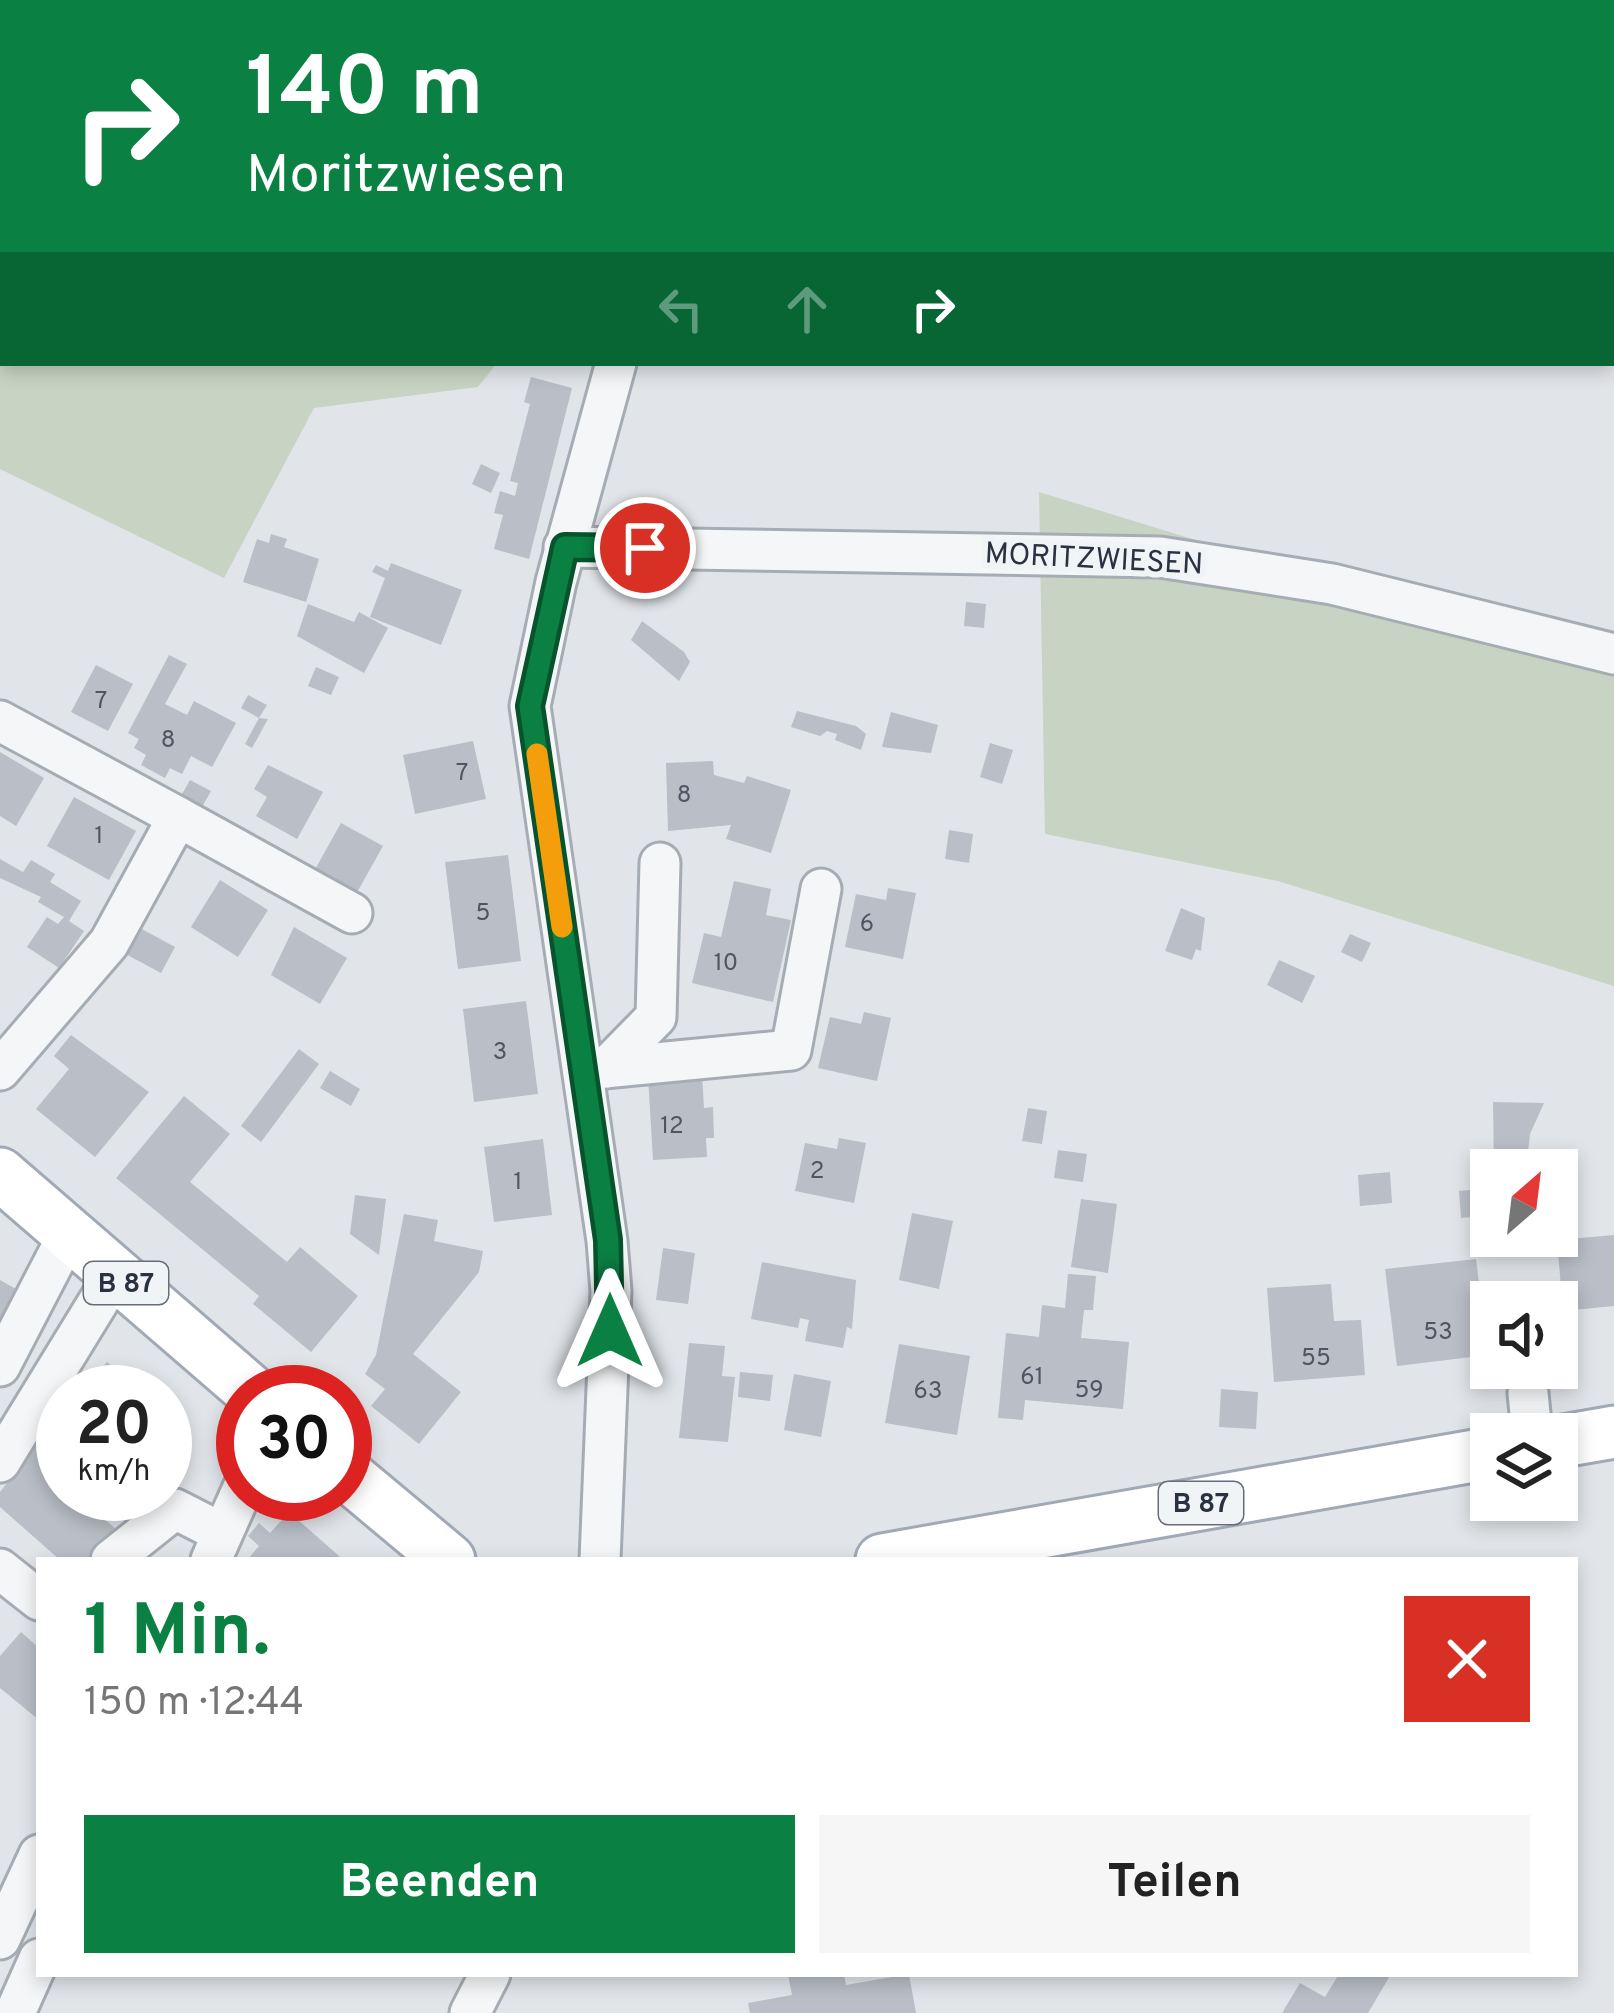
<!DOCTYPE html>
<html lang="de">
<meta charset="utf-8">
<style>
body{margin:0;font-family:Overpass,sans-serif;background:#f6f6f6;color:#222;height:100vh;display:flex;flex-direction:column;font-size:45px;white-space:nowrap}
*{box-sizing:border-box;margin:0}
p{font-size:39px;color:#767676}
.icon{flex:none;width:66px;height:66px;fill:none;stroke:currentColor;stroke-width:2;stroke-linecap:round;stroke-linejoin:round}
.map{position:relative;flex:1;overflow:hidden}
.side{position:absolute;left:36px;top:1557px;width:1542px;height:420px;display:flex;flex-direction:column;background:#fff;border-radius:0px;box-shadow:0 6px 18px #0003}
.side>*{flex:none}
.top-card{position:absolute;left:0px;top:0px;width:1614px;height:366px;box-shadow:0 6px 18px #0003;background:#0b8043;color:#fff;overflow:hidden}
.needle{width:78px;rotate:28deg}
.fabs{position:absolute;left:1470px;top:1149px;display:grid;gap:24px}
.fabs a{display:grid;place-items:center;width:108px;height:108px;border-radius:0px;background:#fff;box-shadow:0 6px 18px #0003;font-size:60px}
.speed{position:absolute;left:36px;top:1365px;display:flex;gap:24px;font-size:60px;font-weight:700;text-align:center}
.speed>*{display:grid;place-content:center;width:156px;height:156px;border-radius:50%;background:#fff;box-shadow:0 6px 18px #0003;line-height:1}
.speed small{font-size:30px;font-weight:400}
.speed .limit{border:18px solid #d22;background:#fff;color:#111}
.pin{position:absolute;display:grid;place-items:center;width:102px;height:102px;color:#fff;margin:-51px;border:6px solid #fff;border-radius:50%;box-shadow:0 3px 12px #0007}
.me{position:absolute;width:132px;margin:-66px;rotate:0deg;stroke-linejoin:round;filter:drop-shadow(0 0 9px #0008)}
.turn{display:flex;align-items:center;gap:42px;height:252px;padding:0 48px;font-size:54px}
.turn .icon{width:156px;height:156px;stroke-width:2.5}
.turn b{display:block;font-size:84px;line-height:102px}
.lanes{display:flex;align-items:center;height:114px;padding:0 48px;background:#0003;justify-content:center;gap:60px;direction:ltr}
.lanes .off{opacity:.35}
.round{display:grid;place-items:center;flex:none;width:126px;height:126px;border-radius:0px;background:#f6f6f6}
.head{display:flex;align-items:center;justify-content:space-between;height:204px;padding:0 48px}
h1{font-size:72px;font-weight:700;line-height:90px;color:#0b8043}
.action{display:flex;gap:24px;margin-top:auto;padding:24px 48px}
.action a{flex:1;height:138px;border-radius:0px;background:#0b8043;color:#fff;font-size:48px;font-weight:700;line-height:138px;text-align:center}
.action a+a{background:#f6f6f6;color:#222}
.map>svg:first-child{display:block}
.green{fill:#c7d4c3}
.building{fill:#b9bec7}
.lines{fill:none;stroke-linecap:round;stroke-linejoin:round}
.minor-casing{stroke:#a6acb4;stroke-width:45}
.major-casing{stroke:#a1a9b6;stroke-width:57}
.minor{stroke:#f4f6f8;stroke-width:39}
.major{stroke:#fff;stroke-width:51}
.route-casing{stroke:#07532c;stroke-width:30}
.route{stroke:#0b8043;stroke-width:21}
.slow{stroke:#f59e0b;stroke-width:21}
.labels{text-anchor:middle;stroke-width:12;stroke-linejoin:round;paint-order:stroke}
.number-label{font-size:24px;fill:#4e5563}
.shield{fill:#f1f4f7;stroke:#666c78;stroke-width:3}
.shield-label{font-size:27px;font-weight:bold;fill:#2a3242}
.street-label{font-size:30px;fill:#2a3242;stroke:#f1f4f7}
</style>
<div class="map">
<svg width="1614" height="2013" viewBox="0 0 1614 2013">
<rect width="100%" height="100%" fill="#e1e5ea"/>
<g class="green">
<polygon points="0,0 718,0 3,3 3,363 497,363 478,387 314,408 224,578 0,469"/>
<polygon points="1039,492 1235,552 1614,645 1614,986 1278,881 1045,834"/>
</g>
<g class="building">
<polygon points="531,377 572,388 529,559 494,549 503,515 494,513 500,491 515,496 518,483 510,481 530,404 524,402"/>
<polygon points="481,464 500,473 491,493 472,484"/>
<polygon points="271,534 287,539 284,547 319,559 306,602 243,582 257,539 269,543"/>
<polygon points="391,563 462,590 441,645 370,617 385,578 372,572 376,565 388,571"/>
<polygon points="966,602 986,604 984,628 964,626"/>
<polygon points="308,604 354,622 359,612 388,628 364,673 297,636"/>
<polygon points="642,621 684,652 690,662 679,681 631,640"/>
<polygon points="169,655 187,664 165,704 187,715 194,701 236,723 212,767 191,756 182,774 170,768 165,778 141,765 146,755 134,748 139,739 128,733"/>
<polygon points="96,665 133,684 108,731 71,712"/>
<polygon points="316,667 339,677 331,695 308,686"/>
<polygon points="248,695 267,705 259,718 268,719 252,748 245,744 259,718 241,708"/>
<polygon points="797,711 856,726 866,734 861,750 835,740 837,734 827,731 820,736 791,727"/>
<polygon points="891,712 938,725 931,753 882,747"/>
<polygon points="473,741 486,799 415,814 403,755"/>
<polygon points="990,743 1013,750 1002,784 980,777"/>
<polygon points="0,752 44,778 16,826 0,816"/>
<polygon points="713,761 714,775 744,783 747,776 791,790 771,853 726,839 731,825 668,831 666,763"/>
<polygon points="268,765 323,792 297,839 256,816 267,797 254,789"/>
<polygon points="190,780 211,791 198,814 177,803"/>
<polygon points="74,797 136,831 109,880 47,846"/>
<polygon points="341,823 383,846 355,896 313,873"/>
<polygon points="949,830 973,834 969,863 945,859"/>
<polygon points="508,855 521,961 458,969 445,862"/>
<polygon points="0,859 23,872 31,860 55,874 50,882 81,901 69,921 84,931 59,968 27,947 47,917 58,924 64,917 38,902 41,897 0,878"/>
<polygon points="220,880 268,910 238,957 191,927"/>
<polygon points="734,881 771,889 766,915 791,920 773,1002 692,983 704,933 721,937"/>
<polygon points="888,888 916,893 903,959 845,947 856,894 886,900"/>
<polygon points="1181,908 1205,918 1201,951 1196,949 1192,960 1165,951"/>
<polygon points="136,926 175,947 161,973 122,952"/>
<polygon points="294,927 347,958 320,1004 271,975"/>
<polygon points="1350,934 1371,943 1362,962 1341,952"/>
<polygon points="1279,960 1315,976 1302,1003 1267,985"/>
<polygon points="526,1001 538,1094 474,1102 463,1009"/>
<polygon points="864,1012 891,1018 877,1081 818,1068 830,1017 861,1024"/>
<polygon points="71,1035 149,1092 95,1157 36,1109 69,1069 54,1056"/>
<polygon points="299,1049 319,1064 261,1142 241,1126"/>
<polygon points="330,1071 360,1089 351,1106 320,1088"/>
<polygon points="702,1074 704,1108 713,1107 714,1138 706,1138 707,1157 653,1160 648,1077"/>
<polygon points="184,1096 230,1134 190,1182 287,1262 300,1247 358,1296 311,1352 253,1304 259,1296 116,1178"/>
<polygon points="1493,1102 1544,1103 1530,1134 1526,1170 1494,1170"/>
<polygon points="1028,1108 1047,1111 1042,1144 1022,1141"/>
<polygon points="839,1138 866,1143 854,1203 795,1191 805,1143 837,1149"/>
<polygon points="543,1139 552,1215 494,1222 484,1147"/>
<polygon points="1058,1150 1087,1154 1083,1182 1054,1178"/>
<polygon points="1390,1172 1392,1203 1360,1206 1358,1175"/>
<polygon points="1481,1189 1483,1216 1461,1218 1459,1191"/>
<polygon points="355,1195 386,1199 379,1255 350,1234"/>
<polygon points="1081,1199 1117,1204 1108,1273 1071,1267"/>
<polygon points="912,1213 953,1221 939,1289 899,1280"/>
<polygon points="404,1214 438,1220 434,1241 483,1251 479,1272 413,1354 461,1392 419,1444 371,1406 385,1389 365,1374 376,1355"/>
<polygon points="1614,1235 1614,1306 1563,1311 1557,1240"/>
<polygon points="663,1248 695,1253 688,1304 656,1300"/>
<polygon points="1476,1259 1488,1355 1397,1366 1385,1269"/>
<polygon points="762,1262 856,1280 852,1329 847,1327 843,1348 805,1341 809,1320 800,1318 798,1328 751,1319"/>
<polygon points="1068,1274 1096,1276 1093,1310 1084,1310 1081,1338 1129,1342 1123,1409 1025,1400 1023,1420 998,1418 1006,1333 1039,1337 1042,1305 1065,1308"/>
<polygon points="0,1280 23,1293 0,1333"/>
<polygon points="1331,1284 1334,1321 1361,1320 1365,1375 1274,1382 1267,1288"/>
<polygon points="689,1343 725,1346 722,1376 735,1377 728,1442 679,1438"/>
<polygon points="899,1344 970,1356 957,1435 885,1423"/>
<polygon points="107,1362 141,1392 81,1392"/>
<polygon points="740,1372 773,1375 770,1401 738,1397"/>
<polygon points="794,1374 831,1381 821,1437 784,1430"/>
<polygon points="1221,1389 1258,1392 1256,1429 1219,1427"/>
<polygon points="63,1412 63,1494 122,1494 102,1517 115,1528 87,1560 60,1560 0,1507 0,1492"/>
<polygon points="289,1512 338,1555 343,1560 247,1560 259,1546 248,1536 259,1523 270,1533"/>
<polygon points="21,1632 39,1648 39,1720 0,1688 0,1656"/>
<polygon points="788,1974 844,1974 846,1985 909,1974 916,2013 750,2013 748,2003 792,1995"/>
<polygon points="1339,1974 1391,1974 1368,2013 1282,2013 1300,1983 1325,1997"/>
</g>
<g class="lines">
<g class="minor-casing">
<g id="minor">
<polyline points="1001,3 1005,0"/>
<polyline points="564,547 1160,557 1332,584 1614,654"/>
<polyline points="0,721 178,817"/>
<polyline points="606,1068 656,1017 660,863"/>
<polyline points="0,1070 109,943 178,817 352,913"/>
<polyline points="583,1070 791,1050 821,889"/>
<polyline points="0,1366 69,1233"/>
<polyline points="1528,1393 1532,1434"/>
<polyline points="0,1462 116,1273"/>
<polyline points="111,1560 175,1509 222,1533"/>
<polyline points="211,1560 243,1488"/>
<polyline points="600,1560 611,1291 607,1241 530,706 556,582 616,363"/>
<polyline points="0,1569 39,1600"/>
<polyline points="0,1939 39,1855"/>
<polyline points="15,2013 39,1959"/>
<polyline points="470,2013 490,1974"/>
</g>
</g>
<g class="major-casing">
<g id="major">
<polyline points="0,1174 252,1392"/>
<polyline points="1557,1442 1614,1432"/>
<polyline points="345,1473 449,1560"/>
<polyline points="882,1560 1491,1453"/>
</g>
</g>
<use href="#minor" class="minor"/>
<use href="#major" class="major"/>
</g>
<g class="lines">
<g class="route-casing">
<polyline id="route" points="610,1331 608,1240 530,706 565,547 645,548"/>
</g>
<use href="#route" class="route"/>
<polyline class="slow" points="537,754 562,927"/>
</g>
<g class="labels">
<g class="number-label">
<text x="101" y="708">7</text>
<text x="168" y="747">8</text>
<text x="462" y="780">7</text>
<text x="684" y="802">8</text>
<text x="99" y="843">1</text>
<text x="483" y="920">5</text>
<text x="867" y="931">6</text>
<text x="726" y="970">10</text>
<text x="500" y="1059">3</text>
<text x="672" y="1133">12</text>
<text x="817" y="1178">2</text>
<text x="518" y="1189">1</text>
<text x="1438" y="1339">53</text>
<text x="1316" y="1365">55</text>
<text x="1032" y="1384">61</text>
<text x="1089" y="1397">59</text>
<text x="928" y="1398">63</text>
</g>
<g class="shield">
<rect x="84" y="1262" width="84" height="42" rx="9"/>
<rect x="1159" y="1482" width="84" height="42" rx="9"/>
</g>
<g class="shield-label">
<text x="126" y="1292">B 87</text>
<text x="1201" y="1512">B 87</text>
</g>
<g class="street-label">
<text transform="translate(1094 558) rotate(3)" y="10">MORITZWIESEN</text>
</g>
</g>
</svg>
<div class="fabs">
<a><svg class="needle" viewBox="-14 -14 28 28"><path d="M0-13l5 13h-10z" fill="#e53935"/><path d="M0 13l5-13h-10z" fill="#767676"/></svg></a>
<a><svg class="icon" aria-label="sound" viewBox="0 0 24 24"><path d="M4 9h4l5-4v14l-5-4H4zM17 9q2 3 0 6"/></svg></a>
<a><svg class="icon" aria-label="layers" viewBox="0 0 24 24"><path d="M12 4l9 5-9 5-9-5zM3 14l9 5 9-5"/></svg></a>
</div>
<div class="speed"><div>20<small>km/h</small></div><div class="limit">30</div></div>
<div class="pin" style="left:645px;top:548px;background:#d93025"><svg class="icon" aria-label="arrive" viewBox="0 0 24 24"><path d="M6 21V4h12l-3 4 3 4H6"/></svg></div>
<svg class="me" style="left:610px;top:1331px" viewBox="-20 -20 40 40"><path d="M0-17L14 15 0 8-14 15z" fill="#0b8043" stroke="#fff" stroke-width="4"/></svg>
<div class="top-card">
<div class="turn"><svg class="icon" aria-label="right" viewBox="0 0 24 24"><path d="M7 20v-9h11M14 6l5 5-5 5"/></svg><div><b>140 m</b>Moritzwiesen</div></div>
<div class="lanes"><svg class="icon off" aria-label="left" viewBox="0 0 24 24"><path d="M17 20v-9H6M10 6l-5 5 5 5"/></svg><svg class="icon off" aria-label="ahead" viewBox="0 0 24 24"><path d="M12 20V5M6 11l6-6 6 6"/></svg><svg class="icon" aria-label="right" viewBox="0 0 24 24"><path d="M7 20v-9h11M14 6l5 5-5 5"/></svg></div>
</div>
<section class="side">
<div class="head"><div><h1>1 Min.</h1><p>150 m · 12:44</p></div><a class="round" style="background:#d93025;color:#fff"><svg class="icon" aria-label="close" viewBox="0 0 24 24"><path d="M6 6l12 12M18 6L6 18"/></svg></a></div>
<div class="action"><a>Beenden</a><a>Teilen</a></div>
</section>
</div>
